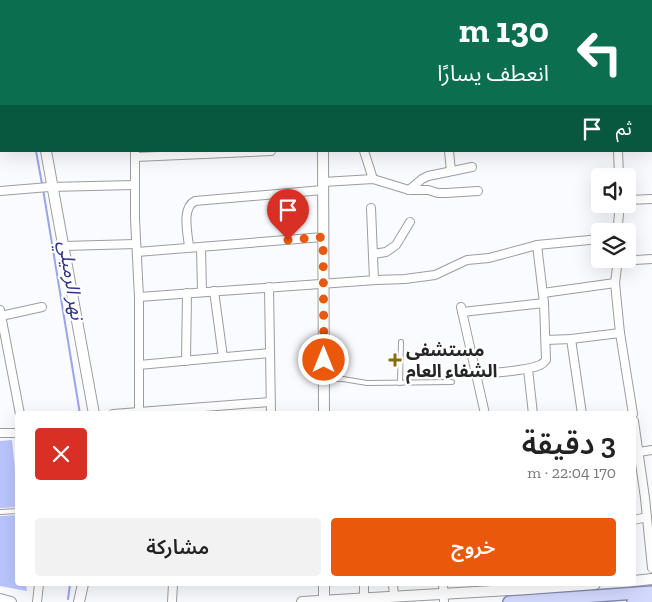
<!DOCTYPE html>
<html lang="ar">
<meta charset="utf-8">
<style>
body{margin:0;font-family:"Zilla Slab","Noto Sans Arabic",serif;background:#f2f2f2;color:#222;direction:rtl;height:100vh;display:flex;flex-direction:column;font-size:19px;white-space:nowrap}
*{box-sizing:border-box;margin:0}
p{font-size:16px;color:#767676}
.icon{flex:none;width:28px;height:28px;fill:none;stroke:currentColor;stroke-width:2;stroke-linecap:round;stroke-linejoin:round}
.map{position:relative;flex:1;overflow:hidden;direction:ltr}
.drawer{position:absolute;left:15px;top:411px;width:621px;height:175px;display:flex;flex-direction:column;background:#fff;border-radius:5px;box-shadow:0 5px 20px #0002;direction:rtl}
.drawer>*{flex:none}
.guide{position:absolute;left:0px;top:0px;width:652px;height:152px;box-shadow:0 5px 20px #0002;direction:rtl;background:#0b6e4f;color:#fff;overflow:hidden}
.buttons{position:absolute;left:591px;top:168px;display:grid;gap:10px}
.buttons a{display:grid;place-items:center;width:45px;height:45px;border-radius:5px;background:#fff;box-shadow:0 5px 20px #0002;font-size:25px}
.pin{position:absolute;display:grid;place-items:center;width:42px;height:42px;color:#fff;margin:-51px -21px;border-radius:50% 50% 50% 0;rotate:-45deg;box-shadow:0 0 5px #0007}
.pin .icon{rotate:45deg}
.me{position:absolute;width:55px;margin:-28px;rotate:0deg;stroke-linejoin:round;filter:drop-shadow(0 0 4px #0008)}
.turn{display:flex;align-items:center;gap:18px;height:105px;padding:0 20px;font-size:22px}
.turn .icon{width:65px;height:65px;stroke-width:2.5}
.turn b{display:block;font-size:35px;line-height:42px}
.then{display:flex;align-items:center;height:48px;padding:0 20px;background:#0003;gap:10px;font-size:19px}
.round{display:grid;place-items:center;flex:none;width:52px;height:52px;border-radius:5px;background:#f2f2f2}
.summary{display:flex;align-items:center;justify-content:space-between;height:85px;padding:0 20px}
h1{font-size:30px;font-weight:600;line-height:38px}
.button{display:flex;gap:10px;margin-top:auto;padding:10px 20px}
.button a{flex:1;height:58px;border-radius:5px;background:#ea580c;color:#fff;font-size:20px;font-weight:600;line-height:58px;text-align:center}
.button a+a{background:#f2f2f2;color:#222}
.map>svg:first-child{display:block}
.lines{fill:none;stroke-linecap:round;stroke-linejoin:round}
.stream{stroke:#99a5ea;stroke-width:2}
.building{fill:#bac5ff}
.lane-casing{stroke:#9c9da1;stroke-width:6}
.street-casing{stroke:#9c9da1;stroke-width:10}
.secondary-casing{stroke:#9c9da1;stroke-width:12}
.primary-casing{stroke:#838ab1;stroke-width:14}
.lane{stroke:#fff;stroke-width:4}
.street{stroke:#fff;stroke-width:8}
.secondary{stroke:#fff;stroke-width:10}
.primary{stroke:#d3d9fd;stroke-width:11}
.route{stroke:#ea580c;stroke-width:9;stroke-dasharray:0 16.2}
.poi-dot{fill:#836f0e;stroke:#fff;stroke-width:2}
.labels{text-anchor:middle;stroke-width:4.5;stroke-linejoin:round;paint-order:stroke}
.poi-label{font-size:18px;font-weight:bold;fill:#252527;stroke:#fff;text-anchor:start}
.water-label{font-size:19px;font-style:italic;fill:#323586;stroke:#fff}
</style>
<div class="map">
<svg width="652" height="602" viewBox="0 0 652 602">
<rect width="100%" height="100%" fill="#fafbff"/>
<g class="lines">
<g class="stream">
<polyline points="3,0 3,1"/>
<polyline points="36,151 42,184"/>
<polyline points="43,189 80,414"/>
<polyline points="68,599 70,584"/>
</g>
</g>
<g class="building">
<polygon points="12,440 18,496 18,507 0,508 0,441"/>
<polygon points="18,515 18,584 26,584 27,591 0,586 0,516"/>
</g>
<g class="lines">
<g class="lane-casing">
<g id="lane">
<polyline points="294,0 294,1"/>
<polyline points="325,379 343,379 367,383 452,382"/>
<polyline points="400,383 401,342"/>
<polyline points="0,512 18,511"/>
</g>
</g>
<g class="street-casing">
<g id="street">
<polyline points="11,0 11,1"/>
<polyline points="379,1 379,0"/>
<polyline points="437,1 437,0"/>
<polyline points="563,1 563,0"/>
<polyline points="617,1 617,0"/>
<polyline points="651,51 652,51"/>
<polyline points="135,151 135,219 139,297 139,412"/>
<polyline points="364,151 373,179"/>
<polyline points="449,151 451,171"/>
<polyline points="618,151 619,176"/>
<polyline points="135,157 271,151"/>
<polyline points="323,182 373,179 409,190 428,190 438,193 446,193 478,191"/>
<polyline points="409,190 422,179 428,176 472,167"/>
<polyline points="0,191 49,187 135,185"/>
<polyline points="628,200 652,199"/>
<polyline points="371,208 374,280"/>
<polyline points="619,231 618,224 620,204"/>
<polyline points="64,246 136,244"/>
<path d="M189,247C188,234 181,208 195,201L323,190"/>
<polyline points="201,247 202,292"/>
<polyline points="137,252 323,237"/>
<polyline points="373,254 386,252 396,245 410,222"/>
<polyline points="618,259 615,283 620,333 633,414"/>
<polyline points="618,261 652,259"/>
<polyline points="269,287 271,414"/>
<polyline points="214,291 223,357"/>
<polyline points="543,293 615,283"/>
<polyline points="139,297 376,280 405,279 435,275 467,260 489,258 537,245 600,239"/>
<polyline points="461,307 485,414"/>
<polyline points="0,310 20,414"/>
<polyline points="462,312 544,303"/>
<polyline points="1,316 42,307"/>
<polyline points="571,339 582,414"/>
<polyline points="546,340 571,339 620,333"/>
<polyline points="186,361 187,293"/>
<polyline points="139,365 270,353"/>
<polyline points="528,369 533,414"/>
<path d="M476,374C492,373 527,371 540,365C544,363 543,363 546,360L544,303L537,245"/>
<polyline points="113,414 270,402"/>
<polyline points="634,421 645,498 652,568"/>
<polyline points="0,433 18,433"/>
<polyline points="639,452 652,450"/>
<polyline points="634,520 647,517"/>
<polyline points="393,584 394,597"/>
<polyline points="443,584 444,602"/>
<polyline points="364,598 364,584"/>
<polyline points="37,602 39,584"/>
<polyline points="172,602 173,584"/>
</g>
</g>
<g class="secondary-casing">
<g id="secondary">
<polyline points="323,0 323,1"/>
<polyline points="46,151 94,414"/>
<polyline points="323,151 324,414"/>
<polyline points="634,581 652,579"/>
<polyline points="324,584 324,602"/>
<polyline points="0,599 11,602"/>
<polyline points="79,602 83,584"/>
<polyline points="302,602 528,589 595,584"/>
</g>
</g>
<g class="primary-casing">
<g id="primary">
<polyline points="509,602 652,592"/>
<polyline points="633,602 652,601"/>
</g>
</g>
<use href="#lane" class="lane"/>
<use href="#street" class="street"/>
<use href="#secondary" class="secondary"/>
<use href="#primary" class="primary"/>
</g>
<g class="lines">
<polyline class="route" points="288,240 323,237 324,360"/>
</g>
<path class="poi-dot" d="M392.5 352.5h5v5h5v5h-5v5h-5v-5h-5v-5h5z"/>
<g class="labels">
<g class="poi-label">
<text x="406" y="356">مستشفى<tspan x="406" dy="21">الشفاء العام</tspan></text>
</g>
<g class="water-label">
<text transform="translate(72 280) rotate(81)" y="7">نهر الرميلي</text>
</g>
</g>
</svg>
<div class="buttons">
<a><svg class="icon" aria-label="sound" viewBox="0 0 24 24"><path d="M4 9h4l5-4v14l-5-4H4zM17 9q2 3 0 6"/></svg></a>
<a><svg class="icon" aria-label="layers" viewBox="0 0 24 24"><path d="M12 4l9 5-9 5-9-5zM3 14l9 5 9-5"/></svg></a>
</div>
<div class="pin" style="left:288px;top:240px;background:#d93025"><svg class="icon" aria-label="arrive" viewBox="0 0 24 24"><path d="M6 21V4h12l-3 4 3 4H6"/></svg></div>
<svg class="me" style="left:324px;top:360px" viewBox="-20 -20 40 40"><circle r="17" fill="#ea580c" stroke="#fff" stroke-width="3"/><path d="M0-11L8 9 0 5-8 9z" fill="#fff"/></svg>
<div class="guide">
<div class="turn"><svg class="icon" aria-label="left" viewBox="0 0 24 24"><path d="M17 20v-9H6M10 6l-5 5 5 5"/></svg><div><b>130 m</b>انعطف يسارًا</div></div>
<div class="then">ثم<svg class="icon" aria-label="arrive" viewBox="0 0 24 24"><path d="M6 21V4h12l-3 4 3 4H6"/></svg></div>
</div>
<section class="drawer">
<div class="summary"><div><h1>3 دقيقة</h1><p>170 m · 22:04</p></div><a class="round" style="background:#d93025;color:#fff"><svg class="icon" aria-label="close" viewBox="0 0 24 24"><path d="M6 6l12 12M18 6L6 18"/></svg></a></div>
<div class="button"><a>خروج</a><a>مشاركة</a></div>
</section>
</div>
